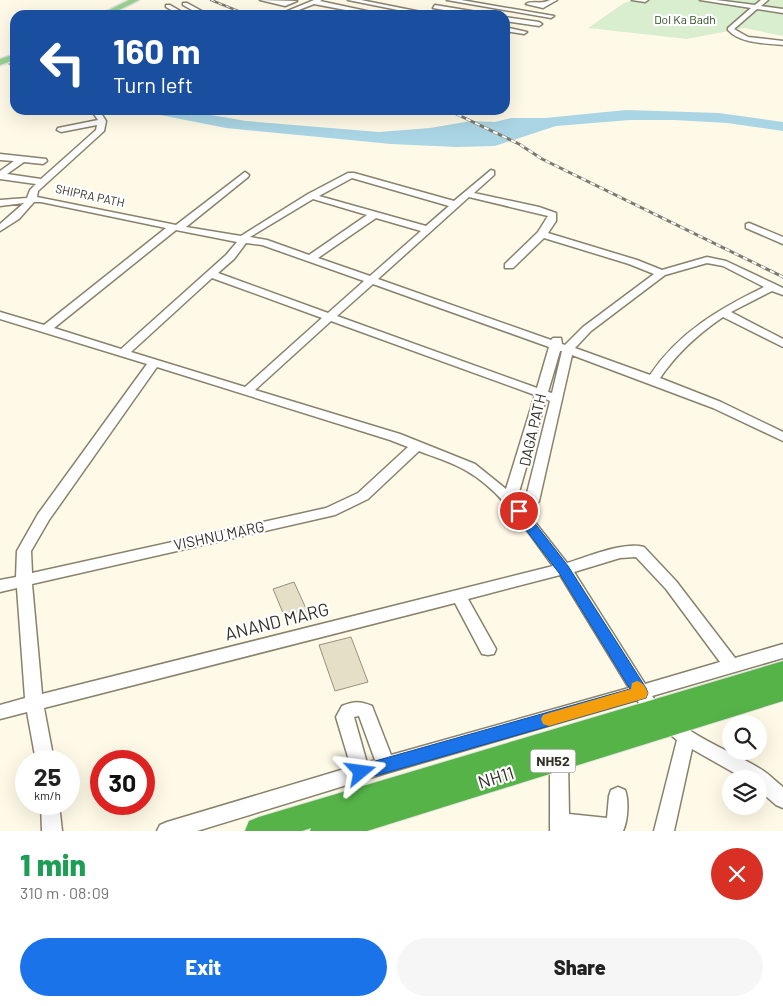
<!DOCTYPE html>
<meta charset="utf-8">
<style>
body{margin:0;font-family:Barlow,sans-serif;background:#f6f6f6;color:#222;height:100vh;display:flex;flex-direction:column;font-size:19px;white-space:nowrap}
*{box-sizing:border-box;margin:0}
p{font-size:16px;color:#767676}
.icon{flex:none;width:28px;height:28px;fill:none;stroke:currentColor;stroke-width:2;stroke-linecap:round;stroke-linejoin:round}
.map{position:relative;height:831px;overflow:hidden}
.sheet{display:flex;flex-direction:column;background:#fff;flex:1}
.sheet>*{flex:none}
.hud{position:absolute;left:10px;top:10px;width:500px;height:105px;border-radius:15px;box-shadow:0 5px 20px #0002;background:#1a4fa0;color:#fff;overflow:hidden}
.tools{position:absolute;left:722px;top:715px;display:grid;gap:10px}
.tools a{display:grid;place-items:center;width:45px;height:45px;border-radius:50%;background:#fff;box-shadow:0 5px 20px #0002;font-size:25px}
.speed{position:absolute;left:15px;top:750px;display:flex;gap:10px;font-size:25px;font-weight:700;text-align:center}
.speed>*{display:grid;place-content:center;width:65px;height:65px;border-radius:50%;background:#fff;box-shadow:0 5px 20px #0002;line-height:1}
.speed small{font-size:12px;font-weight:400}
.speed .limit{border:8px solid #d22;background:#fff;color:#111}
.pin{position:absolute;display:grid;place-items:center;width:42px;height:42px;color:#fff;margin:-21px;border:2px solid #fff;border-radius:50%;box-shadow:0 1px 5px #0007}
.me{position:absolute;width:55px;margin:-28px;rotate:74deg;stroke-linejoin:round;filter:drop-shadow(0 0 4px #0008)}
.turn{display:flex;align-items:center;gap:18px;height:105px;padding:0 20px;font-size:22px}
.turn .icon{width:65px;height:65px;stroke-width:2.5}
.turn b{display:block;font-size:35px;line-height:42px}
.round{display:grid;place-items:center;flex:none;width:52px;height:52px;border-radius:26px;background:#f6f6f6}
.head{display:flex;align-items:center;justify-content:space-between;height:85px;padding:0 20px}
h1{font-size:30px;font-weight:800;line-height:38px;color:#1e9e55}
.cta{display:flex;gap:10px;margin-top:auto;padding:10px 20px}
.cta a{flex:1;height:58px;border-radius:30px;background:#1a73e8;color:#fff;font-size:20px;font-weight:800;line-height:58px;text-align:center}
.cta a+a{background:#f6f6f6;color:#222}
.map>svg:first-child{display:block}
.green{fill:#d8eecf}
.water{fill:#aad5e4}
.building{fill:#e5dfc8;stroke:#97917c}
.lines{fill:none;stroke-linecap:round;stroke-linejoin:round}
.minor-casing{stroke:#88826d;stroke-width:3}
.major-casing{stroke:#e2e2e1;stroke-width:3}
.highway-casing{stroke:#e2e2e1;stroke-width:2}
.minor{fill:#fff;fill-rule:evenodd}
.major{fill:#99d191;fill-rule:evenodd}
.highway{fill:#55b348;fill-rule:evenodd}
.rail-far1-casing{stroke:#7d7a6d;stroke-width:2.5}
.rail-casing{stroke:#7d7a6d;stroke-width:3}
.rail-far1{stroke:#fff;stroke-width:1;stroke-dasharray:4;stroke-linecap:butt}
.rail{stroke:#fff;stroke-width:2;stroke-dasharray:5;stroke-linecap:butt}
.route{fill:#1a73e8;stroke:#114b97}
.slow{fill:#f59e0b}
.labels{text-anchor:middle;stroke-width:4.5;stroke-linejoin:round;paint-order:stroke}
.far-park-label{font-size:12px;fill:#2d4b1f;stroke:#fff}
.far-street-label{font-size:12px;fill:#312f26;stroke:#fff}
.shield{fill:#fff;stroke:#6f6d67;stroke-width:1}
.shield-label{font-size:14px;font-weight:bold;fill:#312f26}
.street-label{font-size:15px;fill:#312f26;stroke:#fff}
.near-street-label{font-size:18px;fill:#312f26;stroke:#fff}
</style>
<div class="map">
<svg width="783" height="831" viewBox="0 0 783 831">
<rect width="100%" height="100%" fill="#fffae7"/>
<polygon class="green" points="633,0 783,0 783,36 744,28 687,39 588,28 624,3"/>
<polygon class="water" points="135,110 182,110 246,121 379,132 430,128 471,121 495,122 511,118 545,118 626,110 719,113 783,122 783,131 727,123 674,120 630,120 556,126 495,146 457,147 391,144 226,128"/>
<g class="building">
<polygon points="294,582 308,613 286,620 273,589"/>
<polygon points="351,637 368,682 335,691 319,645"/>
</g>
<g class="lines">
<g class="minor-casing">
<g id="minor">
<polygon points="260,0 297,1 285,6"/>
<polygon points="314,0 322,0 320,1 385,15 372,15 314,4 286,15 278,15"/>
<polygon points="348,0 361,0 436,15 423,15"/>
<polygon points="447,0 461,0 554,16 551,18"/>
<path d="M550,0H557L543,8L526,4C533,0 540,5 550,0Z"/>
<polygon points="632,0 648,0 645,2"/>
<path d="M700,0H716L755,5L761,0H768L761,6L783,9V13L757,9L734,29L748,37L783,41V45C765,43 741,44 728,30V28L751,8Z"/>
<polygon points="183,3 187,3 209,15 201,15 183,5"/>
<polygon points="166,5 170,5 187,15 180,15 166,7"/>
<polygon points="435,5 483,13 486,15 472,15 433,8"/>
<polygon points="505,17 539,22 542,24 539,26 505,21"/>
<polygon points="505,27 527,32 524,34 505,31"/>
<polygon points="11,60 15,60 15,64 9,63 9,61"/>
<path d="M91,110H99L106,121L104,131L38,191L37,197L176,225L245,172L249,175L248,177L186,227L241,236L308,194L348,173H354L454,201L491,170L494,171V175L474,193L539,207L556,213V221L548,233L637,260L662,270L707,257L726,261L783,288V295L772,291L731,312L783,339V347L723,317C698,334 677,353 660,378L721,402L783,432V441L713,408L572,355L539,501L537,504L524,508L567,563C587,557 624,541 644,547L676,581L735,658L783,644V658L652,696C674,730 725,748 759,768C768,773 775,781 783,787V808L776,805L759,790V779H745L692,749L674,831H654L677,740L646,715L637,700L386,773L197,831H157L160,825L167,822L351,767L336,717L342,706C354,701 360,701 372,706L391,755L629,688L560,575L468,599L496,649L494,654L488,655L482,654L455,603L44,708L54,761H36L27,712L0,719V705L25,698L17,588L0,592V580L16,577L17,551L38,514L147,364L0,319V312L44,325L166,228L41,202H34L19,219L0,231V224L24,203L0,206V200L27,198L30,190L36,184L0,179V171L14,161L0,160V154L46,159L47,161L43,164L24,162L7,174L41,179L96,130L97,125L61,132L57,130L58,128L98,120ZM352,178L449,206L426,226L319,196ZM469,197L548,216L538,232L505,264V268H513L544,238L629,264L654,274L583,327L565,345L562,344L561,338H553L551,340L378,279ZM313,199L367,215L309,255L267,240L250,237ZM376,218L421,231L370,276L318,258ZM176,230L237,242L226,255L121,349L54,328ZM246,243L262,245L364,281L328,313L218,273L234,259ZM707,263L723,266L764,287C719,309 679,332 650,375L575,348L591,331L665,275ZM212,278L322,318L245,387L131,352ZM373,284L549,347L537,388L337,316ZM331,321L535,395L506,489L475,464L400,434L255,390ZM560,351H562L552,393L548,392ZM157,367L390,440L408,447L358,493L326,508L32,573L31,551L49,520ZM546,399L550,401L526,497L523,498L519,492ZM419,451C434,457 451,462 465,470C503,491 528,533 553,566L42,694L32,584L335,515L368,499ZM636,557L666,589L720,662L645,684L574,572L620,558ZM359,716L375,760L367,763L354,717Z"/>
<polygon points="749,223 783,237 783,244 746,228 746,224"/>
<path d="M559,751L565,753L568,759L569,814L607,818L609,796L611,790L618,787L625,790C629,800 628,820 623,831H550V759L553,753Z"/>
<polygon points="41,804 59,804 62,831 42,831"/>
</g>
</g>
<g class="major-casing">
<g id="major">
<polygon points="129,0 139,0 109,15 99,15"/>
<polygon points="15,54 15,60 0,65 0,59"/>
</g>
</g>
<g class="highway-casing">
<polygon id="highway" points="783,661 783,701 367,831 310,831 311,828 302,831 245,831 249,821 259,817"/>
</g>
<use href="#minor" class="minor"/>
<use href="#major" class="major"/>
<use href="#highway" class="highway"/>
<g class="rail-far1-casing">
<polyline id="rail-far1" points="211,0 248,15"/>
</g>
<g class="rail-casing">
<polyline id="rail" points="448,110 519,144 542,159 783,277"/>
</g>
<use href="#rail-far1" class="rail-far1"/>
<use href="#rail" class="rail"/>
</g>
<polygon class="route" points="519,507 523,508 568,566 646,688 648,693 646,698 361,780 355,778 353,772 355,767 361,765 630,689 559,573 514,514 512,511 514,508"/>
<path class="slow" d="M637,681C644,683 645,687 648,693L646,698L549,726L543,724L541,719L543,715L549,713L631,689L632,683Z"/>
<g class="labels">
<g class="far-park-label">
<text x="685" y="24">Dol Ka Badh</text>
</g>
<g class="far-street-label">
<text transform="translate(90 196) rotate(12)" y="4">SHIPRA PATH</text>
</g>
<rect class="shield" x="530.5" y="749.5" width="45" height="23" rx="4"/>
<g class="shield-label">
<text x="553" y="766">NH52</text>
</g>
<g class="street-label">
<text transform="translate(533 430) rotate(-77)" y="5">DAGA PATH</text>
<text transform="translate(219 536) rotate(-12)" y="5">VISHNU MARG</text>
</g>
<g class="near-street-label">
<text transform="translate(277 622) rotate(-14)" y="6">ANAND MARG</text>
<text transform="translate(496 778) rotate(-17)" y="6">NH11</text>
</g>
</g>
</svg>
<div class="tools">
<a><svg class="icon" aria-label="search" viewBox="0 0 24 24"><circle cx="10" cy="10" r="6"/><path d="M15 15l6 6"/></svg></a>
<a><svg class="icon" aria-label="layers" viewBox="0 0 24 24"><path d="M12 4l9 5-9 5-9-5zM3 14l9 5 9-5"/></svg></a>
</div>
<div class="speed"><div>25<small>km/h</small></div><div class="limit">30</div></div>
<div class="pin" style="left:519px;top:511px;background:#d93025"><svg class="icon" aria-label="arrive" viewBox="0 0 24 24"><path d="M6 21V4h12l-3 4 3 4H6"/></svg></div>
<svg class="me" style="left:361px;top:772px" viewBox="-20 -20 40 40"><path d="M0-17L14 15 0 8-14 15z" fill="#1a73e8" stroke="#fff" stroke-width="4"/></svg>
<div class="hud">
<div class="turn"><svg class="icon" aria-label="left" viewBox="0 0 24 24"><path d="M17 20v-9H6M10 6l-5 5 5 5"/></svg><div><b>160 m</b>Turn left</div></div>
</div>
</div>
<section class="sheet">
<div class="head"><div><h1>1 min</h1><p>310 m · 08:09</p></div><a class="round" style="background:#d93025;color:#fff"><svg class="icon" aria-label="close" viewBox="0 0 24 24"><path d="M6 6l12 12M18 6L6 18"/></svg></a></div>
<div class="cta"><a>Exit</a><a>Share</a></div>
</section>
